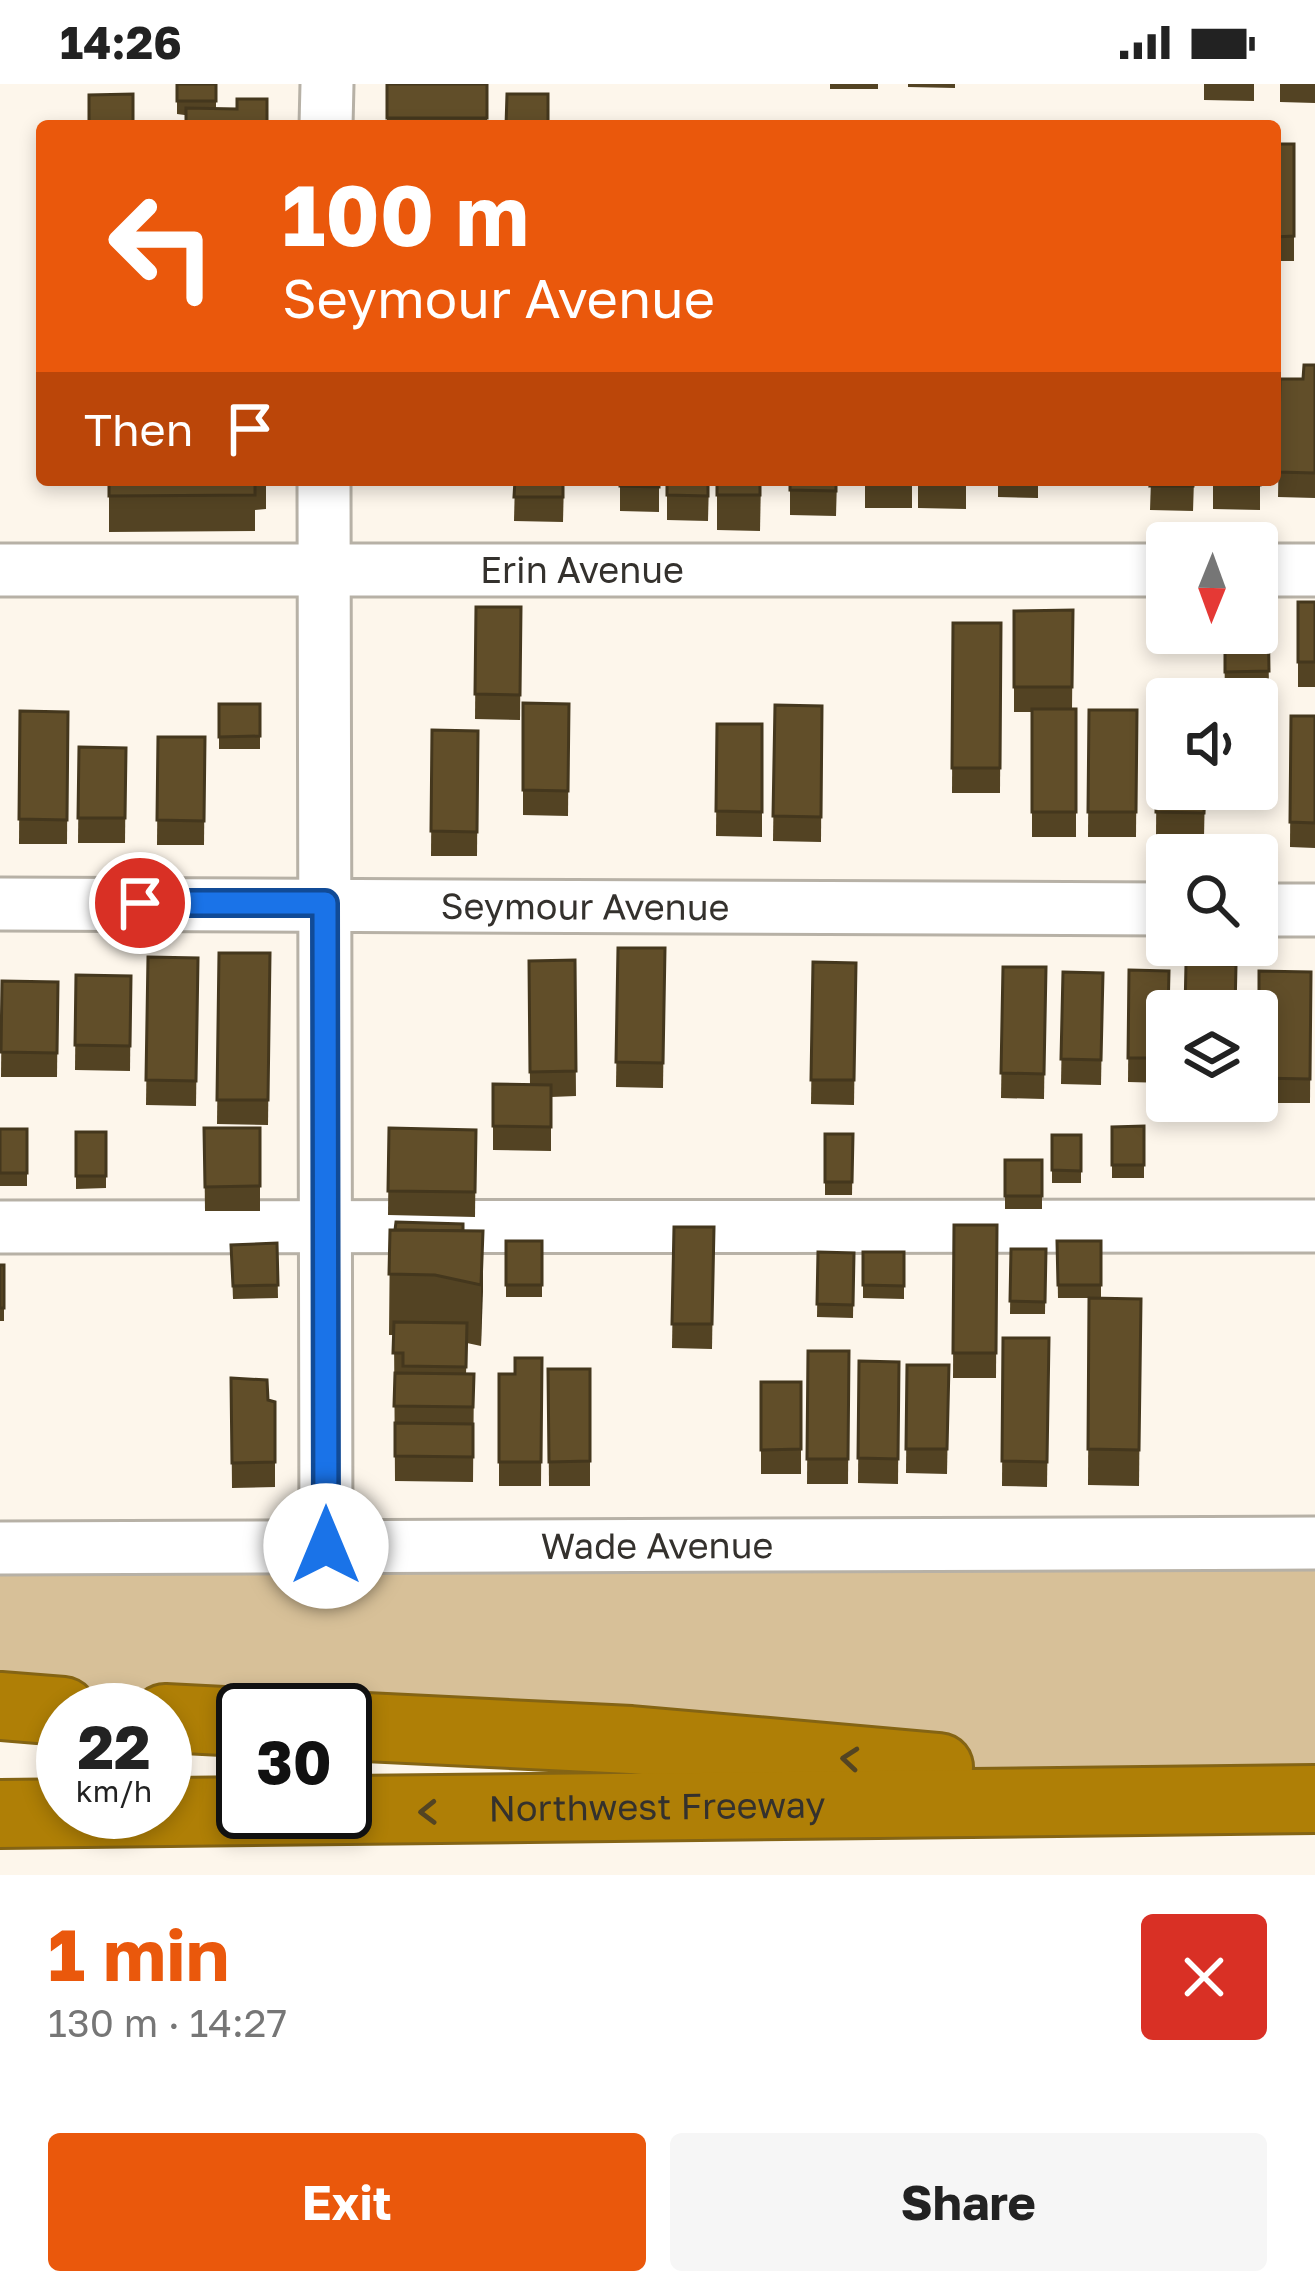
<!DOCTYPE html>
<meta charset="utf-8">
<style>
body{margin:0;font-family:"Golos Text",sans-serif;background:#f6f6f6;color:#222;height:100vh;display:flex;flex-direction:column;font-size:45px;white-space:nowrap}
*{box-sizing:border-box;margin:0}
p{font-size:39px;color:#767676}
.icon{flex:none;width:66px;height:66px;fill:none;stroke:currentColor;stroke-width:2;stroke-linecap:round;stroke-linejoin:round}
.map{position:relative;height:1791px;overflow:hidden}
.details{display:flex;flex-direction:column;background:#fff;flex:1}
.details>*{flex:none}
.banner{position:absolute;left:36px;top:36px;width:1245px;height:366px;border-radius:12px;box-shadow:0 6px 18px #0003;background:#ea580c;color:#fff;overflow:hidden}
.needle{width:78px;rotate:181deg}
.tools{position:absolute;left:1146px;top:438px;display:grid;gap:24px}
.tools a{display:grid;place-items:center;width:132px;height:132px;border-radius:12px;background:#fff;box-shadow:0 6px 18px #0003;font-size:60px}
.speed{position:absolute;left:36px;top:1599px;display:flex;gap:24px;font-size:60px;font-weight:700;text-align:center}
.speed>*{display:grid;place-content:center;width:156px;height:156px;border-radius:50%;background:#fff;box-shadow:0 6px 18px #0003;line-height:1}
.speed small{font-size:30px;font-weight:400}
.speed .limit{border:6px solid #111;border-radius:18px;background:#fff;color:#111}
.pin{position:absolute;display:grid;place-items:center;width:102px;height:102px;color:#fff;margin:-51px;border:6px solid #fff;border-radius:50%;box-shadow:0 3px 12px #0007}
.me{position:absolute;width:132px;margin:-66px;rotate:0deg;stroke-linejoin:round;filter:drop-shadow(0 0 9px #0008)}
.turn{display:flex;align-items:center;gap:42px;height:252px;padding:0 48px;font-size:54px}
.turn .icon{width:156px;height:156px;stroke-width:2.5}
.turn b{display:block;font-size:84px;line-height:102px}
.then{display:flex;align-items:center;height:114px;padding:0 48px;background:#0003;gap:24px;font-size:45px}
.round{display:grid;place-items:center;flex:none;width:126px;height:126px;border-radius:12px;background:#f6f6f6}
.head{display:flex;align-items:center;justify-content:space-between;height:204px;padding:0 48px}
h1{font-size:72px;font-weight:700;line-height:90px;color:#ea580c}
.primary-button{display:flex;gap:24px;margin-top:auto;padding:24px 48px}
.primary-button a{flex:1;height:138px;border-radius:12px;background:#ea580c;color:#fff;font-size:48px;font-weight:700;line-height:138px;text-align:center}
.primary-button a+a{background:#f6f6f6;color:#222}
.status{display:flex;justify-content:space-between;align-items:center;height:84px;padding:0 60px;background:#fff;direction:ltr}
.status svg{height:33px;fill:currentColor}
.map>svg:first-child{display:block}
.forest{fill:#d7c098}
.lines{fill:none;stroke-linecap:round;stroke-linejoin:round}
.minor-casing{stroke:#b7b1a6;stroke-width:57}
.highway-casing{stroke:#846414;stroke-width:72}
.minor{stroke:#fff;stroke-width:51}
.highway{stroke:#af7f06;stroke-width:66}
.wall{fill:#534323}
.shaded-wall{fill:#44371d}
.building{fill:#614e29;stroke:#44371d;stroke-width:3}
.oneway{stroke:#534423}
.route-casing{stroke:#114b97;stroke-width:30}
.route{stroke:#1a73e8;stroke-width:21}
.labels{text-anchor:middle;stroke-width:12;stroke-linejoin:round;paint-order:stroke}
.street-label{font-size:36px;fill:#34312d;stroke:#fff}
</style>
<div class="status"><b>14:26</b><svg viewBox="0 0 49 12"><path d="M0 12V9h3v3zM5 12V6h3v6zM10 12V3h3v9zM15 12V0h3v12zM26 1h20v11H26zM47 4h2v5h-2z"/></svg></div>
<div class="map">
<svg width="1315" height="1791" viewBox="0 0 1315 1791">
<rect width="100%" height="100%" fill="#fdf6eb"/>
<polygon class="forest" points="1315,1459 1315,1715 345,1626 0,1622 0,1465"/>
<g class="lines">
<g class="minor-casing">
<g id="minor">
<polyline points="326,42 327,0"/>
<polyline points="324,396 326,1463"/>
<path id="s1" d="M0,486H1167"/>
<polyline points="1257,486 1315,486"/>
<path id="s2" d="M0,820L1167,825"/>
<polyline points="1257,826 1315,826"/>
<polyline points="0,1143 1315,1142"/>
<path id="s3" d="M0,1464L1315,1459"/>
</g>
</g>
<g class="highway-casing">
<g id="highway">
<polyline points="0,1622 63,1627"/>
<polyline points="165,1634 243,1638"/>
<polyline points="345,1642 631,1656 939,1683"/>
<path id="s4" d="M0,1730L1315,1715"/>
</g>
</g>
<use href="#minor" class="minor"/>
<use href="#highway" class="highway"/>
</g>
<g class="wall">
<polygon points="177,0 216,0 216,24 267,42 177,30"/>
<rect x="387" y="0" width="100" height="42"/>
<rect x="830" y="0" width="48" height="5"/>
<polygon points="908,0 955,0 955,4 908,3"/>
<polygon points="1204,0 1254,0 1254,17 1204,16"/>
<polygon points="1280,0 1315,0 1315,19 1280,18"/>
<rect x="1275" y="60" width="19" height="117"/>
<polygon points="1315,281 1315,414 1278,413 1280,295 1303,295"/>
<polygon points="109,396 266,396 266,425 255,426 255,447 109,448"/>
<polygon points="515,396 564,396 563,438 514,437"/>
<polygon points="620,396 659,396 659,428 620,427"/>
<polygon points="667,396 709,396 708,437 667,436"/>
<polygon points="717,396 761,396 760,447 717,446"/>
<polygon points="790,396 837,396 836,432 790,431"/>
<rect x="865" y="396" width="47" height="28"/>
<polygon points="918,396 966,396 966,425 918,424"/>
<polygon points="998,396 1038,396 1038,414 998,413"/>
<polygon points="1048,396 1090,396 1090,400 1048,399"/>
<polygon points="1151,396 1194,396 1193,427 1150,426"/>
<polygon points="1213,396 1260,396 1260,426 1213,425"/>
<polygon points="1268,517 1269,612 1225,613 1224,549"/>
<rect x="1298" y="518" width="17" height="85"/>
<polygon points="476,523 521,523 520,636 475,635"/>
<polygon points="1073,526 1072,625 1076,625 1076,753 1032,753 1032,628 1014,628 1014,527"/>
<polygon points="953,539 1001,539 1000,709 952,709"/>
<polygon points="523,619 569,620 568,732 523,731"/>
<rect x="219" y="620" width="41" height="45"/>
<polygon points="775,621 822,622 821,758 773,757"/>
<polygon points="1157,624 1205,705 1204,753 1156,753"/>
<polygon points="1089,626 1137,626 1136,753 1088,753"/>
<polygon points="20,627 68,628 67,760 19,760"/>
<polygon points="1291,632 1315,632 1315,764 1290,763"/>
<polygon points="717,640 762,640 762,753 716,752"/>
<polygon points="432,646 478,647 477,772 431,772"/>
<polygon points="158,653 205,653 204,761 157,761"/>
<polygon points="79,663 126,664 125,759 78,759"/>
<polygon points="618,864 665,864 663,1004 616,1003"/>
<polygon points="219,869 270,869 268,1041 217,1040"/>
<polygon points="148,873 198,874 196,1022 146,1021"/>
<polygon points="575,876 576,1012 551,1013 551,1067 493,1066 493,1000 530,1001 529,877"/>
<polygon points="813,878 856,879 854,1021 811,1020"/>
<polygon points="1003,883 1046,883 1044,1015 1001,1014"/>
<polygon points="1129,886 1167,927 1167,999 1128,998"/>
<polygon points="1259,887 1311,888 1310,1019 1259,1019"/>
<polygon points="1063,888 1103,889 1101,1001 1061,1000"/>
<polygon points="76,891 131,892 130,987 75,986"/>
<polygon points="2,897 58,898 57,993 1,993"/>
<polygon points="1144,1042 1144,1094 1112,1094 1112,1043"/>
<polygon points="204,1044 260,1044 260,1127 205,1127"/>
<polygon points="389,1044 476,1046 475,1133 388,1131"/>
<rect x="0" y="1045" width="27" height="57"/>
<polygon points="76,1048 106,1048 106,1104 76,1105"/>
<polygon points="825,1050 853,1050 852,1111 825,1111"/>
<rect x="1052" y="1051" width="29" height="48"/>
<rect x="1005" y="1076" width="37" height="49"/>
<polygon points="954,1141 997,1141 996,1294 953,1294"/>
<polygon points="674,1143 714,1143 712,1265 672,1264"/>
<polygon points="390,1146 483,1147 481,1262 467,1259 466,1290 474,1290 473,1398 395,1397 394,1251 389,1251"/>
<rect x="506" y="1157" width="36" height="56"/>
<polygon points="1057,1157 1101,1157 1101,1214 1058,1214"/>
<polygon points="277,1159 278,1214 233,1215 231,1161"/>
<polygon points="1011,1165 1046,1165 1045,1230 1010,1230"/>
<polygon points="818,1168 854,1169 853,1234 817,1233"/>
<polygon points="863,1168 904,1168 904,1215 863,1214"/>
<rect x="0" y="1181" width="4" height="56"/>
<polygon points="1089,1214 1141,1215 1139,1402 1088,1401"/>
<polygon points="1003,1254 1049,1254 1047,1403 1002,1402"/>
<polygon points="808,1267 849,1267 848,1400 807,1400"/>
<polygon points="542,1274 541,1402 499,1402 499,1290 515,1290"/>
<polygon points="859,1277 899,1278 898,1400 858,1399"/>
<polygon points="907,1281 949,1281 947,1390 906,1389"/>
<polygon points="548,1285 590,1285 590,1402 549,1402"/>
<polygon points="231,1294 268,1316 275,1318 275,1403 232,1404"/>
<rect x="761" y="1298" width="40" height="92"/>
</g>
<polygon class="shaded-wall" points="483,1147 483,1208 481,1262 481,1201"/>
<g class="building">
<rect x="177" y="0" width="39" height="17"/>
<rect x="387" y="0" width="100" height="34"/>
<polygon points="133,10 133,42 89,42 89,11"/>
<polygon points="507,10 548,10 548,42 506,42"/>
<polygon points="237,15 267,15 267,42 186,42 186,24 237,25"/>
<polygon points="1275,60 1294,60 1294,152 1275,153"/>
<polygon points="1304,281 1315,281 1315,389 1278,388 1280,295 1303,295"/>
<polygon points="109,396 255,396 255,411 109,412"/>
<polygon points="515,396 563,396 563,413 514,413"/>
<polygon points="620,396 659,396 659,403 620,402"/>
<polygon points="667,396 708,396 708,412 667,411"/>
<rect x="717" y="396" width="43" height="15"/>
<polygon points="790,396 836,396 836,407 790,406"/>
<rect x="865" y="396" width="47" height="3"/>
<rect x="918" y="396" width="48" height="4"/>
<polygon points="1151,396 1193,396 1193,402 1150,402"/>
<polygon points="1213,396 1260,396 1260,401 1213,400"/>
<polygon points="1257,517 1268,517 1269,587 1225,588 1225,549 1257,549"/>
<rect x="1298" y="518" width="17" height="60"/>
<polygon points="476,523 521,523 520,611 475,610"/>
<polygon points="1073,526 1072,603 1014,603 1014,527"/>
<polygon points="953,539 1001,539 1000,684 952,684"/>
<polygon points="523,619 569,620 568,707 523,706"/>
<polygon points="219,620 260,620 260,652 219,653"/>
<polygon points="775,621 822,622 821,733 773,732"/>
<polygon points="1157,624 1167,624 1167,705 1205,705 1204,729 1156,728"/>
<rect x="1032" y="625" width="44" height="103"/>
<polygon points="1089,626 1137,626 1136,728 1088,728"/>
<polygon points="20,627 68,628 67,736 19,735"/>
<polygon points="1291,632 1315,632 1315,739 1290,738"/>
<polygon points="717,640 762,640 762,728 716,727"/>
<polygon points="432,646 478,647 477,748 431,747"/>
<polygon points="158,653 205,653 204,737 157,736"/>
<polygon points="79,663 126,664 125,734 78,734"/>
<polygon points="618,864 665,864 663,979 616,978"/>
<polygon points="219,869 270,869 268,1016 217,1016"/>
<polygon points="148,873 198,874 196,997 146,996"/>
<polygon points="575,876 576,987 530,988 529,877"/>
<polygon points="813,878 856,879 854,996 811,996"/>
<polygon points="1186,880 1236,881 1235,927 1185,927"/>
<polygon points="1003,883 1046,883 1044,990 1001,989"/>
<polygon points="1129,886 1169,887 1167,974 1128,974"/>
<polygon points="1259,887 1311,888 1310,995 1259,994"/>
<polygon points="1063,888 1103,889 1101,976 1061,975"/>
<polygon points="76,891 131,892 130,962 75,961"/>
<polygon points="2,897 58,898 57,969 1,968"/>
<polygon points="493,1000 551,1001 551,1043 493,1042"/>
<polygon points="1144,1042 1144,1081 1112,1081 1112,1043"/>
<polygon points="204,1044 260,1044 260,1102 205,1103"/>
<polygon points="389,1044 476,1046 475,1108 388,1107"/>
<rect x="0" y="1045" width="27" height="44"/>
<rect x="76" y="1048" width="30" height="44"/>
<polygon points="825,1050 853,1050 852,1098 825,1098"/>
<polygon points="1052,1051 1081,1051 1081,1087 1052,1086"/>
<rect x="1005" y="1076" width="37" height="36"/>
<polygon points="396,1138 463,1140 463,1147 395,1146"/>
<polygon points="954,1141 997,1141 996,1269 953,1269"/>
<polygon points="674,1143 714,1143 712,1240 672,1240"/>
<polygon points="390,1146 483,1147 481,1201 435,1191 389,1190"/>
<rect x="506" y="1157" width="36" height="44"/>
<polygon points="1057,1157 1101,1157 1101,1201 1058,1201"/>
<polygon points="277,1159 278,1201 233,1202 231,1161"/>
<polygon points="1011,1165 1046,1165 1045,1218 1010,1217"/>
<polygon points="818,1168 854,1169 853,1221 817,1220"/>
<polygon points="863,1168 904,1168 904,1202 863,1201"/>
<rect x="0" y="1181" width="4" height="43"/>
<polygon points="1089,1214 1141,1215 1139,1366 1088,1365"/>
<polygon points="394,1238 467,1239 466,1283 403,1282 403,1269 393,1269"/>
<polygon points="1003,1254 1049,1254 1047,1378 1002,1377"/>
<polygon points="808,1267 849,1267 848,1375 807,1375"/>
<polygon points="515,1274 542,1274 541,1378 499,1378 499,1290 515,1290"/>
<polygon points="859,1277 899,1278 898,1375 858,1374"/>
<polygon points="907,1281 949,1281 947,1365 906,1365"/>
<polygon points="548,1285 590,1285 590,1377 549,1378"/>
<polygon points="395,1289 474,1290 473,1323 394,1322"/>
<polygon points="231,1294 267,1296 268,1316 275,1318 275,1378 232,1379"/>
<polygon points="761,1298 801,1298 801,1365 761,1366"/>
<polygon points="395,1339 473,1340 473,1373 395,1372"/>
</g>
<defs><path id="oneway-chevron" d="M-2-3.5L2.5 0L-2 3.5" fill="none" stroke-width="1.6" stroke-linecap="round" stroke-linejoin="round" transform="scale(3)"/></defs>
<g class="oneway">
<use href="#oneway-chevron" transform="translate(850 1675) rotate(-175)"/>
<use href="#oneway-chevron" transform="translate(428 1728) rotate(179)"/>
</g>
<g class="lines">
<g class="route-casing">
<polyline id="route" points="140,819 325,819 326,1462"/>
</g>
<use href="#route" class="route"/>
</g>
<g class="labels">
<g class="street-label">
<text dy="13" stroke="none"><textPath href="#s1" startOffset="582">Erin Avenue</textPath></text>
<text dy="13" stroke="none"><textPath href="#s2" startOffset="585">Seymour Avenue</textPath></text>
<text dy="13" stroke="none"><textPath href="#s3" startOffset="657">Wade Avenue</textPath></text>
<text dy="13" stroke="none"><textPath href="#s4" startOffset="657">Northwest Freeway</textPath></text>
</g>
</g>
</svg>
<div class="tools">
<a><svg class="needle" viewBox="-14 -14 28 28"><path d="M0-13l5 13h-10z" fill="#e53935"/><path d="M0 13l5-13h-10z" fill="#767676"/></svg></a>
<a><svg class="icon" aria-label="sound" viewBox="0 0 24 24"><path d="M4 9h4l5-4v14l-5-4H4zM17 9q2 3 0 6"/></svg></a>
<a><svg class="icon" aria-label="search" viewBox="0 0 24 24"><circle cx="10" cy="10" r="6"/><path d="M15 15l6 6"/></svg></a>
<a><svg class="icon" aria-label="layers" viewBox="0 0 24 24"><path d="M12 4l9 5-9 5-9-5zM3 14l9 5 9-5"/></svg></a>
</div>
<div class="speed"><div>22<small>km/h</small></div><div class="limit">30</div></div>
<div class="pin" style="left:140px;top:819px;background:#d93025"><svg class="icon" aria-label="arrive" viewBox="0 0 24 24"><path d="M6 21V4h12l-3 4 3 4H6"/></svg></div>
<svg class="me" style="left:326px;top:1462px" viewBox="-20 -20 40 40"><circle r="19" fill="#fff"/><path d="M0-13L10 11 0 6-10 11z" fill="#1a73e8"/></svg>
<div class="banner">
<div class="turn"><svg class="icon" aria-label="left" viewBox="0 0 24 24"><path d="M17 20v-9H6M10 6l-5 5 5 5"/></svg><div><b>100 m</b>Seymour Avenue</div></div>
<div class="then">Then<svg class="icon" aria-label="arrive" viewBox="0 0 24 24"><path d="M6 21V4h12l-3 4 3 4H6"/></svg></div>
</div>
</div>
<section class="details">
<div class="head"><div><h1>1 min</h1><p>130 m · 14:27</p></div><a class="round" style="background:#d93025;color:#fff"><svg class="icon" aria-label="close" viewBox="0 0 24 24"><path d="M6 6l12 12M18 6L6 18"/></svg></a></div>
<div class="primary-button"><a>Exit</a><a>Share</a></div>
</section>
